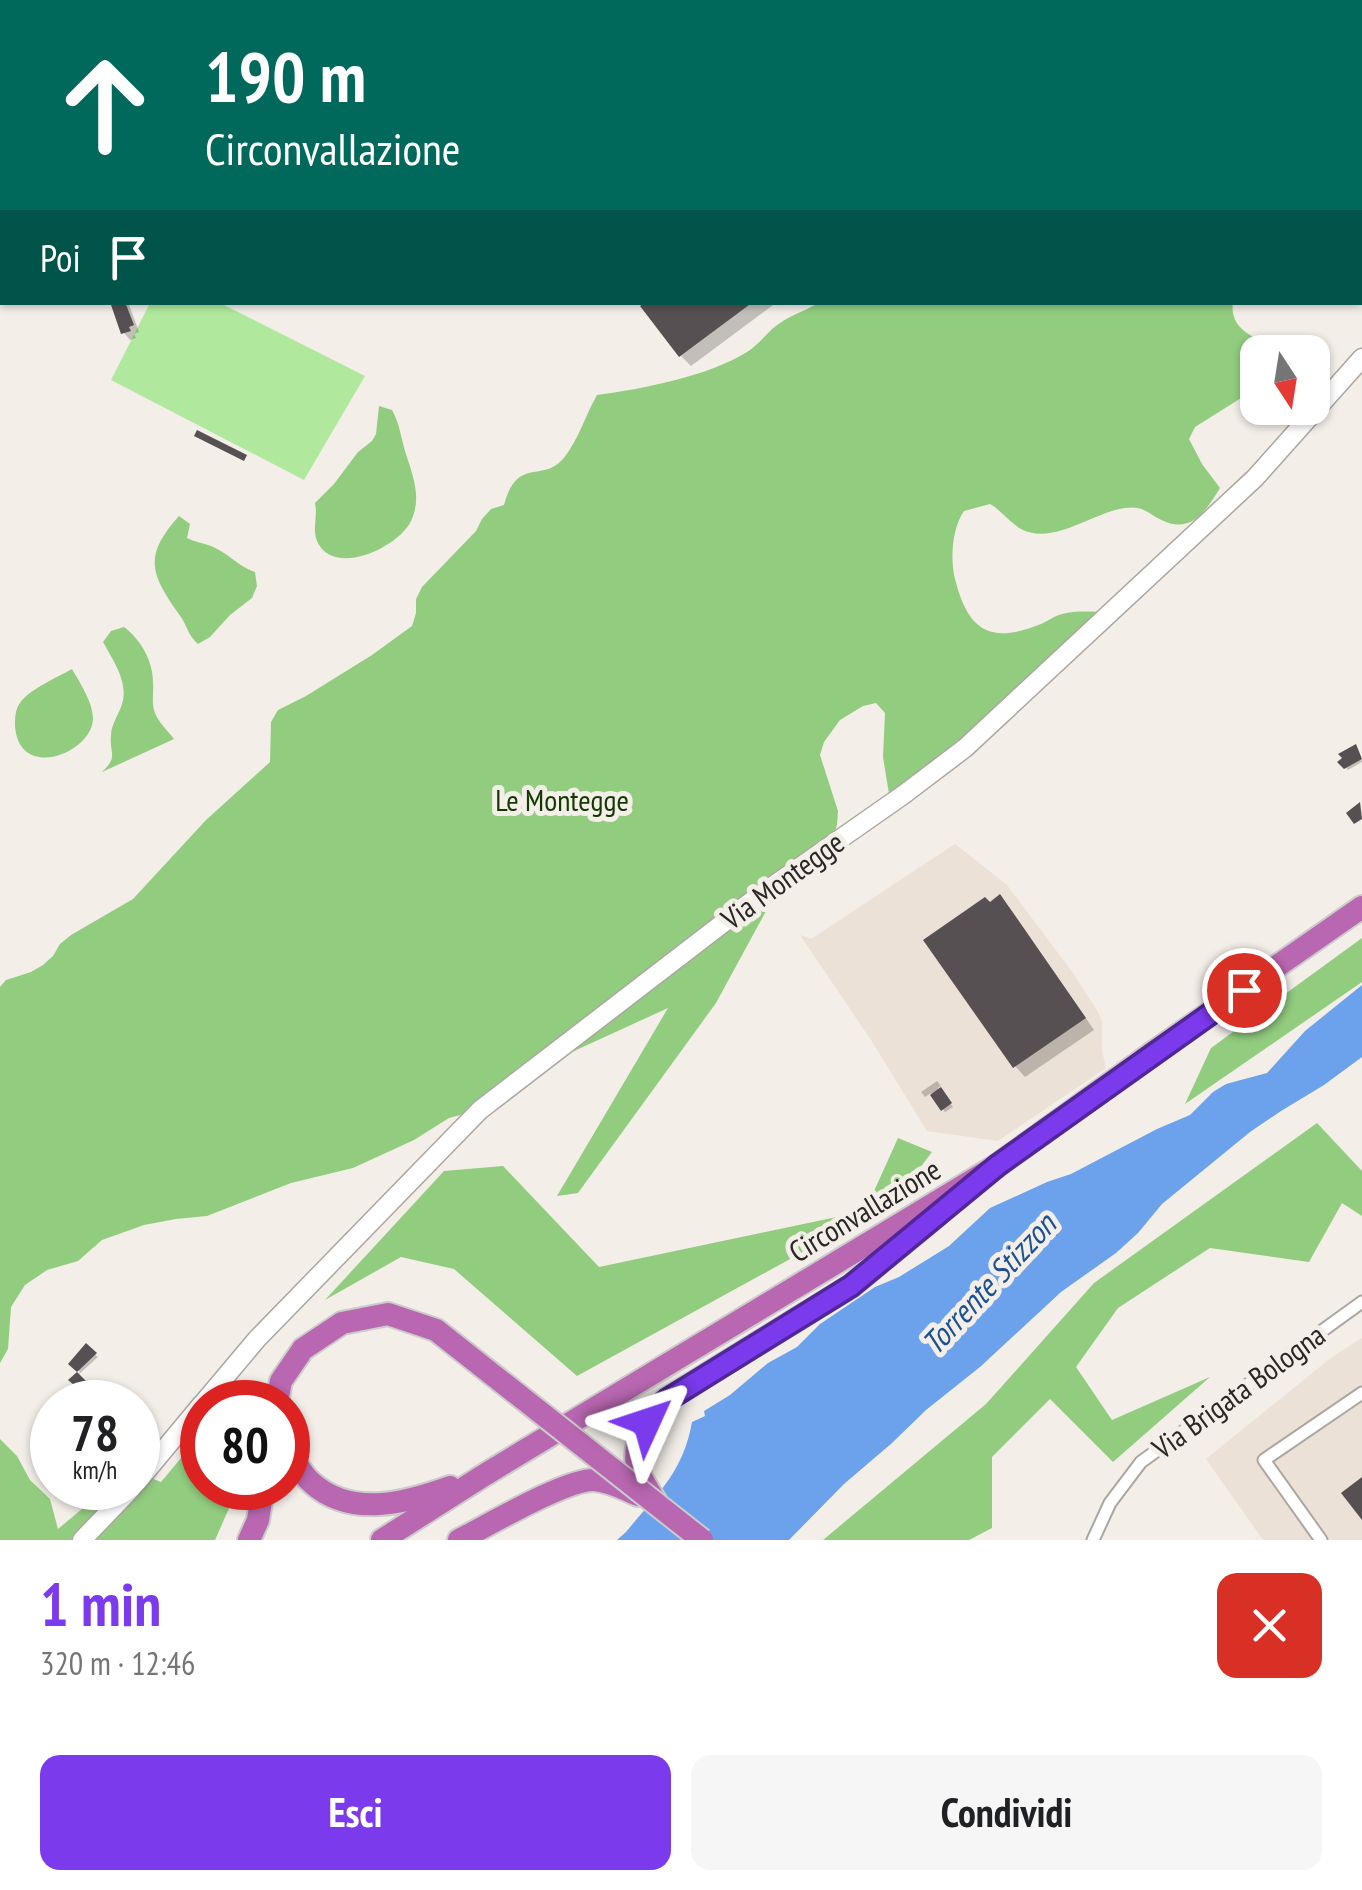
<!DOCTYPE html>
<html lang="it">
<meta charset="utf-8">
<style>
body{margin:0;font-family:"PT Sans Narrow",sans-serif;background:#f6f6f6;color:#202124;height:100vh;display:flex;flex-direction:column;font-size:38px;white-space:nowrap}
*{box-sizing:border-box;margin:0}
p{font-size:32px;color:#757577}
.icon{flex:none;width:55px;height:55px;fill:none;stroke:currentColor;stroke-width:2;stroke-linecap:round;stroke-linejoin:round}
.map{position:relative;height:1540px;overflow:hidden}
.details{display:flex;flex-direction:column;background:#fff;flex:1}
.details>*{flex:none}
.hud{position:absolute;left:0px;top:0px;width:1362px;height:305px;box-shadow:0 2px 8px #0004;background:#00695c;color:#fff;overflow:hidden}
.needle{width:65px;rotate:168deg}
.buttons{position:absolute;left:1240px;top:335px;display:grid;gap:20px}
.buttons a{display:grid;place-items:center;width:90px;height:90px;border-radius:20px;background:#fff;box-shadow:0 2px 8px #0004;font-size:50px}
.speed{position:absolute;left:30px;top:1380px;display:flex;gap:20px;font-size:50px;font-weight:700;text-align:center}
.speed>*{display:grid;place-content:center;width:130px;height:130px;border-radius:50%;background:#fff;box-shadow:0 2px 8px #0004;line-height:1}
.speed small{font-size:25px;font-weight:400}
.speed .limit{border:15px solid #d22;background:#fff;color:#111}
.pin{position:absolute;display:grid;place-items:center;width:85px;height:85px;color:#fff;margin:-42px;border:5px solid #fff;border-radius:50%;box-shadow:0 2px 10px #0007}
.me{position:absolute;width:110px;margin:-55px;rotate:48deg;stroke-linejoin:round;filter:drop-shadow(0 0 8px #0008)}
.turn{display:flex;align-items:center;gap:35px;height:210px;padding:0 40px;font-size:45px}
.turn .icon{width:130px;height:130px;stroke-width:2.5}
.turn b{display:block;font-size:70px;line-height:85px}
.then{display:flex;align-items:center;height:95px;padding:0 40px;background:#0003;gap:20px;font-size:38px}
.round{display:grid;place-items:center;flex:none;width:105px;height:105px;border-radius:20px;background:#f6f6f6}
.overview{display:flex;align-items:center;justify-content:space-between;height:170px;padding:0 40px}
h1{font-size:60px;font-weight:700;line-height:75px;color:#7c3aed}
.primary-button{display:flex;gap:20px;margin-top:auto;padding:20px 40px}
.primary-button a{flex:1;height:115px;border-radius:20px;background:#7c3aed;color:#fff;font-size:40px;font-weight:700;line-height:115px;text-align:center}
.primary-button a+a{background:#f6f6f6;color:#202124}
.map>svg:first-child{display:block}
.built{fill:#ece1d6}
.green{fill:#b0e99d}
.forest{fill:#92cd7f}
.water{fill:#6ba2eb}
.shadow{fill:#0003}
.building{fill:#565052}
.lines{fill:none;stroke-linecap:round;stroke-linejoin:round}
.street-casing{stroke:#aba6a1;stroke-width:15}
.secondary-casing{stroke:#aba6a1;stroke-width:21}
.highway-casing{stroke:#cccbcb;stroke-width:26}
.street{stroke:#fff;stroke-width:11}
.secondary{stroke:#fff;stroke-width:18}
.highway{stroke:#b867b0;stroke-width:22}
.highway-bridge-casing{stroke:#cccbcb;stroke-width:26;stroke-linecap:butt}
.highway-bridge{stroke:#b867b0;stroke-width:22}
.route-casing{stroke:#51269a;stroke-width:25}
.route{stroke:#7c3aed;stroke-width:18}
.labels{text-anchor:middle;stroke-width:10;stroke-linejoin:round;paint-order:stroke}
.park-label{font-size:30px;fill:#133902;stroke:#f3eee8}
.street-label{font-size:30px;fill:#292725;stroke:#f3eee8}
.water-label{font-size:32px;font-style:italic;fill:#1b5092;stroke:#f3eee8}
</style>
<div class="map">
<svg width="1362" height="1540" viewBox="0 0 1362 1540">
<rect width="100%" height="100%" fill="#f3eee8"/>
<g class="built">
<polygon points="955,844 1007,885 1073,973 1098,1012 1102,1022 1102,1051 1106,1068 998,1141 927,1131 871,1040 800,935 811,939"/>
<polygon points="1362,1338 1362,1540 1263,1540 1206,1459 1332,1357"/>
</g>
<polygon class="green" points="150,303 220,303 365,376 304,480 111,380"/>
<g class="forest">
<polygon points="868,0 1362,0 1362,119 1360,120 1360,2 868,2"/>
<path d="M818,303H1233C1229,329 1255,338 1275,348L1277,352H1258L1257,388L1195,427L1189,439L1202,464L1220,488C1203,516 1188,537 1154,516C1144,509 1138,506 1125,508C1094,512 1052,546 1021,529C1009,522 1002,511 990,504L964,511C952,528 950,559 955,579C968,630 989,645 1041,624C1048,621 1054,616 1062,614C1077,610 1094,612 1109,612L891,806L883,757L885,713L876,703L863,706L840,720L824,742L820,755L838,811L837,825L828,853L777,891L716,1003L578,1193L557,1196L668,1008L513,1079L475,1111L449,1118L414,1140L353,1168L291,1183L207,1216L176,1219L144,1225L102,1240L78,1261L47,1270L25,1285L11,1307L8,1349L0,1363V987L6,980L31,972L43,965L53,956L60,944L71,935L133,899L206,820L270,762L271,722L278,710L306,696L372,655L412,626L416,613V599L422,587L476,531L482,519L491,509L504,505C517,456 542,483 563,459C578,441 585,416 597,395C642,389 709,376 747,352C761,343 769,329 783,321C794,314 807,310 818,303Z"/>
<path d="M379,406L392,410C400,424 401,439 406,454C413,476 422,498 411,521C398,548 333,578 317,541C312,528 318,516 315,503L334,484L358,452L372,441L376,434Z"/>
<path d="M179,516L190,524L187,538C195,542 203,543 211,546C227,552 239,567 255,572L257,586L252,598L230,615L210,637L198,644C188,635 188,628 181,617C151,575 142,557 179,516Z"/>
<path d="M124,627C141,640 153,661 153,682C154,692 151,703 155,713C159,723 168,731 174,739L102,772C119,756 109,754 111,735C111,725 119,714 122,704C129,683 113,660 103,642L111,631Z"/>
<path d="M72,669C80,683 93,702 93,719C92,753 19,782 15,726C15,719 15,709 20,703C28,690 58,677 72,669Z"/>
<polygon points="1362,938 1362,982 1185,1104 1211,1048"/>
<polygon points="1317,1123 1362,1171 1362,1216 1342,1203 1309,1262 1210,1248 1118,1308 1076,1367 1112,1420 1210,1377 1113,1462 1050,1399 992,1457 992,1528 969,1540 823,1540 986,1404 1094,1283"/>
<polygon points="898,1138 932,1152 894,1202 577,1376 454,1269 401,1257 325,1300 444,1171 503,1166 599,1267 865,1211"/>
<polygon points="202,1433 202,1488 238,1488 215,1540 0,1540 0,1439 17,1456 30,1480 50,1499 58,1529 107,1488 138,1488 138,1473 161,1482"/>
</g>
<path class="water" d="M1362,985V1057L1324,1085L1281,1111L1250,1132L1162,1204L1138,1233L1116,1253L1061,1292L980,1367L926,1410L892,1443L844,1484L789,1540H617L626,1532C657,1494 683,1473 692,1422L705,1416L704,1411L730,1395L768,1363L797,1347L820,1324L875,1287L899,1277L949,1246L990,1208L1047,1182L1071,1174L1157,1129L1190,1115L1213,1092L1226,1084L1267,1073L1305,1031Z"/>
<g class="shadow">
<polygon points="112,302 128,302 139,332 134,334 136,338 130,340 124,333"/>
<polygon points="650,302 777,302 691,366 680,355"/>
<polygon points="1358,749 1362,762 1348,770 1341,762"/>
<polygon points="1000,898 1010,908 1094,1030 1025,1077 1015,1066 990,905"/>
<polygon points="937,1081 941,1086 938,1088 953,1107 945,1112 931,1093 925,1097 921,1092"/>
<polygon points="86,1347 98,1357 77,1376 87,1387 83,1391 72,1380 80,1372 72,1364"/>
</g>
<g class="building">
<polygon points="110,302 125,302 134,325 129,327 131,331 121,334"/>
<polygon points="646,302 753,302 679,357 640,306"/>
<polygon points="197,430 247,455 244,461 194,436"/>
<polygon points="1356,744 1362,759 1344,769 1337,762 1342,758 1338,754"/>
<polygon points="1360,802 1362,819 1354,824 1346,813"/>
<polygon points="1000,894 1086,1018 1013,1068 923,940 985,897 990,902"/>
<polygon points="941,1087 952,1103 941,1111 930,1095"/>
<polygon points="86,1343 97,1353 77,1372 68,1364"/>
<polygon points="77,1372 87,1382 80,1390 68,1380"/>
<polygon points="47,1426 52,1433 52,1439 42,1447 34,1437"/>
<polygon points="46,1449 48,1452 52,1449 52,1472 50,1474 37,1456"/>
<polygon points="1362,1477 1362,1520 1341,1493"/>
</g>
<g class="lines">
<g class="street-casing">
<g id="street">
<polyline points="1093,1540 1110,1503 1141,1462 1362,1302"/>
<polyline points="1321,1540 1264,1460 1362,1393"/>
</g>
</g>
<g class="secondary-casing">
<g id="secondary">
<polyline points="180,0 180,2"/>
<polyline points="0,183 2,181"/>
<polyline points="204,1402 257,1339 480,1110 757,897 903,795 965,748 1255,478 1362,358"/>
<polyline points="138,1481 202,1404"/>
<polyline points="82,1540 132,1488"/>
</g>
</g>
<g class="highway-casing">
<g id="highway">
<polyline points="277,1402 281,1381 303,1349"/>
<path d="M288,1450C295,1461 302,1475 312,1483C351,1518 406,1503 450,1487"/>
<path d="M657,1504C650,1492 640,1479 637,1467C632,1441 650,1415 667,1399L851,1286L937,1215"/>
<polyline points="249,1540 258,1520 263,1488"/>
<polyline points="382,1540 486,1474 998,1165 1154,1052 1362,907"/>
<path d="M459,1540C487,1526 566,1479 594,1480C610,1481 624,1489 638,1495"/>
</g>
</g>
<use href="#street" class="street"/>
<use href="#secondary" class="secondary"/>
<use href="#highway" class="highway"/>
<g class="highway-bridge-casing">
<polyline id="highway-bridge" points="303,1349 342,1323 388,1314 436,1330 702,1540"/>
</g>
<use href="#highway-bridge" class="highway-bridge"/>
</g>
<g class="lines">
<g class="route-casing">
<polyline id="route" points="647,1422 655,1410 667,1400 851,1286 998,1165 1244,990"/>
</g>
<use href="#route" class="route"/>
</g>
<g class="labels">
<g class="park-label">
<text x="562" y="811">Le Montegge</text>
</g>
<g class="street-label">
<text transform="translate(783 881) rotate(-36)" y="10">Via Montegge</text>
<text transform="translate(865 1211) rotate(-31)" y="10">Circonvallazione</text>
<text transform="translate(1239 1392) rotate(-36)" y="10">Via Brigata Bologna</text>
</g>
<g class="water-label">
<text transform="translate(989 1284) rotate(-47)" y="11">Torrente Stizzon</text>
</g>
</g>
</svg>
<div class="buttons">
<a><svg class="needle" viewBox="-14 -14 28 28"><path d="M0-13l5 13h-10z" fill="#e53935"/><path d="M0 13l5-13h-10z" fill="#757577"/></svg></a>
</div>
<div class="speed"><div>78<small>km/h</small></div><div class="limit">80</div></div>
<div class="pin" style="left:1244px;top:990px;background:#d93025"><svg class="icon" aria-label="arrive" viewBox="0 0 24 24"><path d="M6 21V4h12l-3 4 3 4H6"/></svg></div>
<svg class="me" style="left:647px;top:1422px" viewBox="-20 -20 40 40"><path d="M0-17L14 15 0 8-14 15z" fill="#7c3aed" stroke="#fff" stroke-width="4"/></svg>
<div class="hud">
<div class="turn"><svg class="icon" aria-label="ahead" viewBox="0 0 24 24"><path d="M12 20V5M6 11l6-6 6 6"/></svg><div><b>190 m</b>Circonvallazione</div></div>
<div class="then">Poi<svg class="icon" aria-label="arrive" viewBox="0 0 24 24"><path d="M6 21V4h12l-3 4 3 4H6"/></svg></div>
</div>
</div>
<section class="details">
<div class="overview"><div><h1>1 min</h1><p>320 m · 12:46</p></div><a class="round" style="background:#d93025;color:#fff"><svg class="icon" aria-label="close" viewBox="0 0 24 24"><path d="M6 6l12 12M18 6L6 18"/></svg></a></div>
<div class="primary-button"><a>Esci</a><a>Condividi</a></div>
</section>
